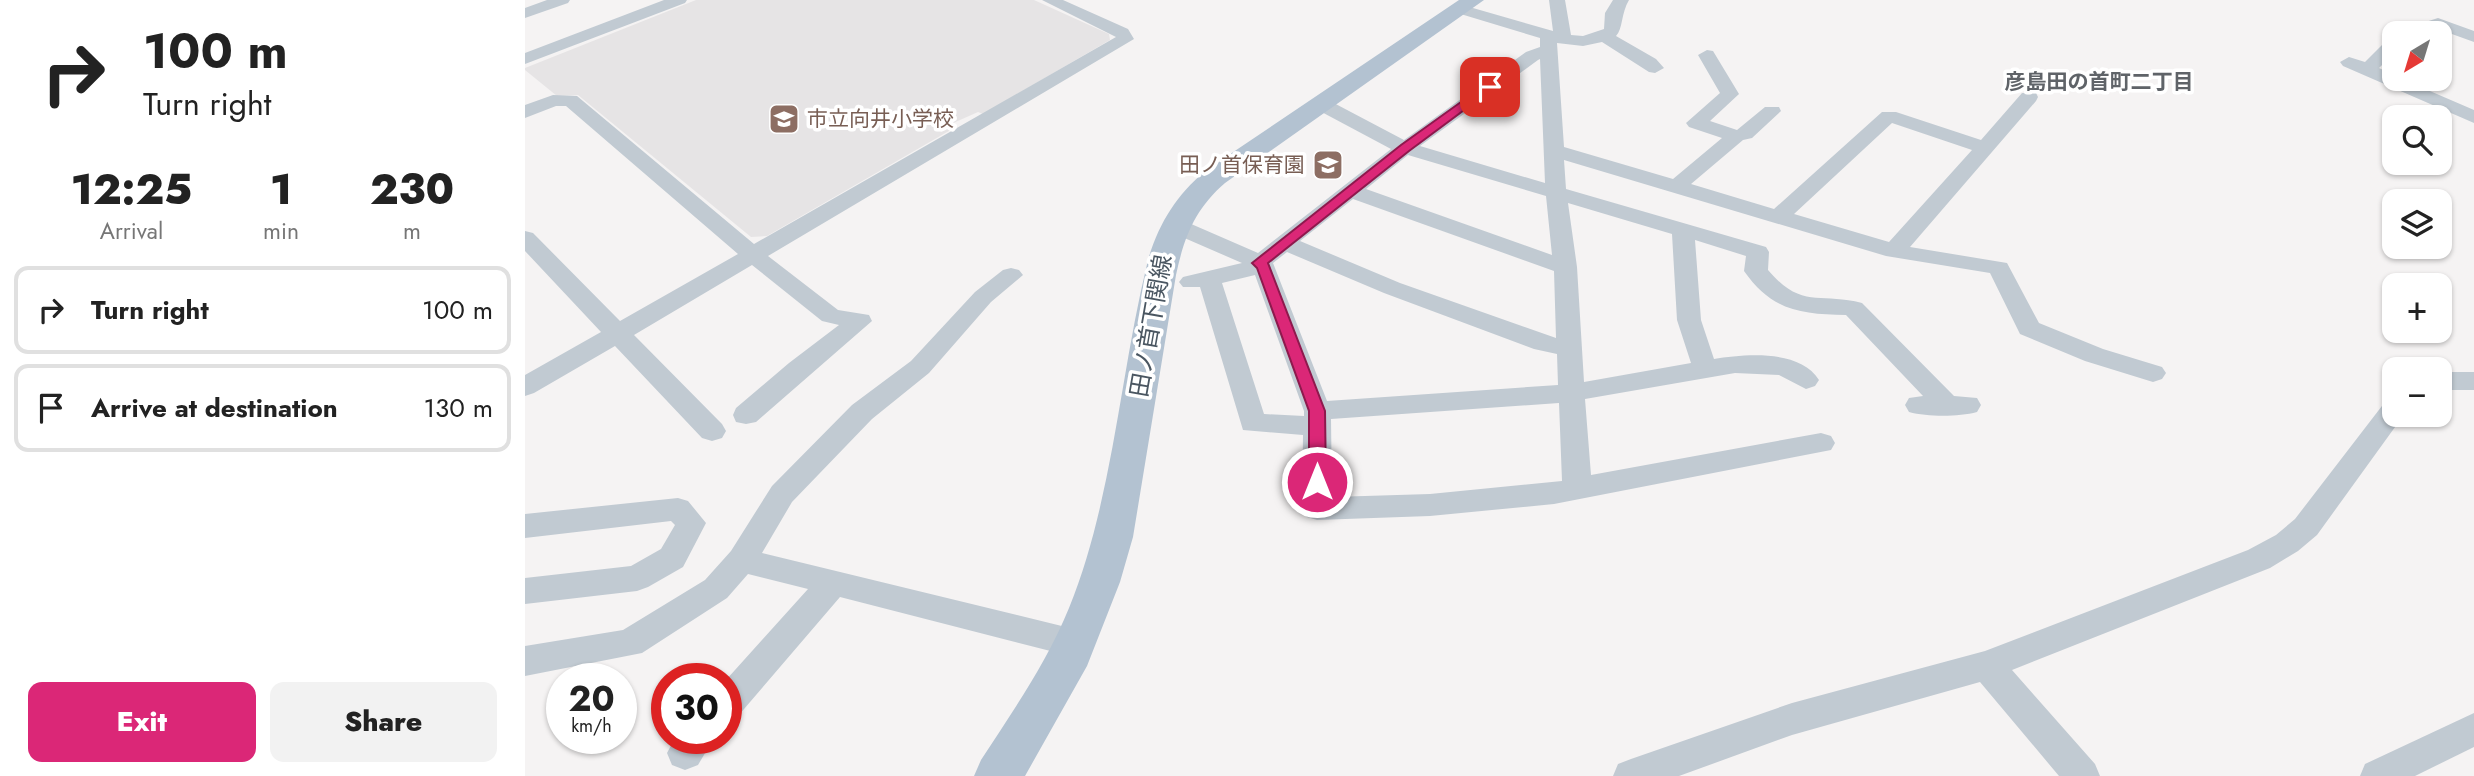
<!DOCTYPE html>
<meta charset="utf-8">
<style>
body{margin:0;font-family:Jost,"Noto Sans JP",sans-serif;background:#f2f2f2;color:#222;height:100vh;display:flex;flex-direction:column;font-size:26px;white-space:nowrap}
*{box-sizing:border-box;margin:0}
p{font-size:23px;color:#767676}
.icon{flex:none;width:38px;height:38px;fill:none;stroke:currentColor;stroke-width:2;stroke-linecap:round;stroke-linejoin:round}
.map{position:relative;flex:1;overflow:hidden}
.sheet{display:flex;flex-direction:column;background:#fff;width:525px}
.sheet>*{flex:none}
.guide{background:#fff;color:#222;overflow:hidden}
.needle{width:46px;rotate:218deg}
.fabs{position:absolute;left:1857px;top:21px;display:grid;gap:14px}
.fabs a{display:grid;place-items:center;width:70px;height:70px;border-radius:14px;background:#fff;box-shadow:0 2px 5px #0004;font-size:35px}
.speed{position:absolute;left:21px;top:663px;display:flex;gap:14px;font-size:35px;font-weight:700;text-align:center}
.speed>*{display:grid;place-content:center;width:91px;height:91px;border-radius:50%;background:#fff;box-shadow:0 2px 5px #0004;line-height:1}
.speed small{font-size:18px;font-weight:400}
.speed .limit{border:10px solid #d22;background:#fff;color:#111}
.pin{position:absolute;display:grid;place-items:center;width:60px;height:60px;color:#fff;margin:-30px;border-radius:14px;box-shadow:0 4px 10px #0006}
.me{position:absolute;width:77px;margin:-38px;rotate:0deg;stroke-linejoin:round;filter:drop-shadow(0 0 5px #0008)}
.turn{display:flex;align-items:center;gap:24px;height:147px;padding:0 28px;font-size:32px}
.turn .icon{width:91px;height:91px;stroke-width:2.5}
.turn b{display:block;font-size:49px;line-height:60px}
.eta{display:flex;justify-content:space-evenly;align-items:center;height:119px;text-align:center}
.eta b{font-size:42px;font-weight:800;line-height:49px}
.action{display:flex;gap:14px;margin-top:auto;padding:14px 28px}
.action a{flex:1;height:80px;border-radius:14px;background:#db2777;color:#fff;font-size:28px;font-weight:800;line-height:80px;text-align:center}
.action a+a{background:#f2f2f2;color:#222}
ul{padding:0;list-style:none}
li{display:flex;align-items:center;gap:21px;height:88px;margin:0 14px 10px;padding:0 14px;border:4px solid #e0e0e0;border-radius:14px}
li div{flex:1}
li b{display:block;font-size:26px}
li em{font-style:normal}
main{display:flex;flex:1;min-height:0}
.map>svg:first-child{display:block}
.education{fill:#e6e4e5}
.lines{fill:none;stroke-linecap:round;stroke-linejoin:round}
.minor{fill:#c1cad2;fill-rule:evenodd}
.major{fill:#b3c2d1;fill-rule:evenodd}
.route{fill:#db2777;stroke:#8e194d;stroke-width:2}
.labels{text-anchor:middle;stroke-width:7;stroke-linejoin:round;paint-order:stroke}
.far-neighbourhood-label{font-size:21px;font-weight:bold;fill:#5f6368;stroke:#fff}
.far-education-label{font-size:21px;fill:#785e54;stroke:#fff;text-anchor:start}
.street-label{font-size:24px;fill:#4a5661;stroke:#fff}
</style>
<main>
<section class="sheet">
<div class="guide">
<div class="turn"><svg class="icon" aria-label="right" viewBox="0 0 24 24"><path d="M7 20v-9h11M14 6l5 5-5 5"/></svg><div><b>100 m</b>Turn right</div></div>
</div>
<div class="eta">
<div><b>12:25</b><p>Arrival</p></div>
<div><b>1</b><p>min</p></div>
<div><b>230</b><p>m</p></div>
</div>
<ul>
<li><svg class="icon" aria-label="right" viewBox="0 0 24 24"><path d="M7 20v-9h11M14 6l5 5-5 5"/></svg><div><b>Turn right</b></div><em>100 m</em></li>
<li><svg class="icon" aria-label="arrive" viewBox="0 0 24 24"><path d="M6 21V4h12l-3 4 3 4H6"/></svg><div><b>Arrive at destination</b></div><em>130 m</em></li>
</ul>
<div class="action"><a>Exit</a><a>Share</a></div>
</section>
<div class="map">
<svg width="1949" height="776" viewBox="0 0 1949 776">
<rect width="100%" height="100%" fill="#f5f3f3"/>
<polygon class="education" points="171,0 509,0 584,34 585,40 458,114 453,112 426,124 429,128 242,236 226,237 53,95 32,96 0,70 0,68"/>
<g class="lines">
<g class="minor">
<polygon points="22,0 45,0 43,3 0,18 0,8"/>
<polygon points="139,0 162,0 160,3 0,64 0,53"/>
<polygon points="517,0 538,0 603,29 609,39 243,256 313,310 344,315 347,321 231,422 221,424 211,422 208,415 211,408 264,363 314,325 297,321 227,265 109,335 197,424 201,431 197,438 187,441 177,438 90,346 9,393 0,396 0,375 76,332 0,251 0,231 8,233 95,321 213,254 41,106 31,106 0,118 0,105 28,95 52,96 229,244 591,37"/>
<path d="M1024,0H1040L1046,35L1058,36L1079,29L1080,13L1088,0H1104C1096,13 1098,29 1091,36L1131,59L1139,68L1130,73L1124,72L1077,42L1058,46L1032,43L1039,147L1148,179L1197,138L1164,127L1161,123L1195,93L1173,55L1182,50L1188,51L1214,94L1185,121L1212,130L1240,107H1254L1256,111L1227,138L1218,140L1166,184L1249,209L1357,112H1371L1456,140L1497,93H1511L1513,97L1511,101L1385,247L1482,263L1514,323L1578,349L1637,367L1641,373L1637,379L1628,382L1560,361L1495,334L1465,273L1361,256L1039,160L1041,189L1241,247L1244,252L1243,270C1277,310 1294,292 1337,303L1429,396L1452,398L1456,405L1452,412C1433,417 1403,417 1384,412L1380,405L1384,398L1398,396L1321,315C1276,314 1247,311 1219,271L1221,256L1170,240L1176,320L1189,359C1220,354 1275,349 1294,380L1290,386L1281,389L1254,375L1210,373L1060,399L1066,475L1296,433L1306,436L1310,443L1306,450L1029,504L905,516L792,520L782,517L777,509L778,435L718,430L675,287H658L654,282L658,277L717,263L641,230L638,225L641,220H657L733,253L866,149L791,109L789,105L791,101H805L879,140L1001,52L1015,47V38L929,12L927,9L929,6H941L1028,31ZM1015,59L1020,183L895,146L1013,60ZM1367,123L1447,150L1364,242L1269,214ZM883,155L1021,196L1027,255L841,189ZM828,199L1029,271L1031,338L875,283L775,241ZM1043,203L1147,234L1152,320L1166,363L1059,382L1052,267ZM762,252L859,293L1009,349L1032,354L1033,385L802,401L748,263ZM730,275L779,411V416L739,414L697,283ZM1034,403L1037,481L905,494L807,497L806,419Z"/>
<polygon points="1913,18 1949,31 1949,42 1913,29 1900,33 1877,33 1879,29"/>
<polygon points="1869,38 1869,53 1854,68 1869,75 1869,79 1877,79 1949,110 1949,123 1818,66 1815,62 1824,57 1840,62 1863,39"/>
<polygon points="486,268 494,270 498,275 466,302 404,373 347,419 267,502 237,553 549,629 561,633 565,643 561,653 549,657 315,597 213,716 201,720 201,680 283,589 223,574 202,598 117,653 0,676 0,646 98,630 180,580 206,551 247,486 327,405 386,361 450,292 478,270"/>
<rect x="1914" y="372" width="35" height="18"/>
<polygon points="1869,400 1869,415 1878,416 1792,535 1773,551 1745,568 1487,670 1570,764 1575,776 1534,776 1455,682 1267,735 1154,776 1088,776 1093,764 1106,759 1267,703 1460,651 1723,550 1751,535 1770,519 1860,402"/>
<polygon points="153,498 163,501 181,523 158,567 123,587 112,591 0,604 0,578 106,566 136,549 150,525 146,521 0,538 0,514"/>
<polygon points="1949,713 1949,747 1890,776 1835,776 1840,764"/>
<polygon points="150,738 189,738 173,765 160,770 147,765 142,753"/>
</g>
<path class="major" d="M934,0H959L700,183C670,209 659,237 651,275L608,537L595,582L562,666L500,776H449L456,760C488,711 522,662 544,608C588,500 595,373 623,260C634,223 651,196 680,171Z"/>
</g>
<polygon class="route" points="961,84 970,87 884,151 743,263 800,411 801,482 798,486 786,486 784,482 784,411 732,268 727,263 876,145"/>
<defs>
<g id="school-square" transform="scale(1.575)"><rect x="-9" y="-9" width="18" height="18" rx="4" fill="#8d6e63" stroke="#fff"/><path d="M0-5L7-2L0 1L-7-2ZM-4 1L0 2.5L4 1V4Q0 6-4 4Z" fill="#fff"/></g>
</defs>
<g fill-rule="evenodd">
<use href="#school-square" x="259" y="119"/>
<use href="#school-square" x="803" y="165"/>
</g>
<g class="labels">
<g class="far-neighbourhood-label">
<text x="1574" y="89">彦島田の首町二丁目</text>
</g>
<g class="far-education-label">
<text x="282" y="126">市立向井小学校</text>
<text x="780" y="172" text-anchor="end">田ノ首保育園</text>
</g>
<g class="street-label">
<text transform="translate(626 326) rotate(-80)" y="8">田ノ首下関線</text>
</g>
</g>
</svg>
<div class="fabs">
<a><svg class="needle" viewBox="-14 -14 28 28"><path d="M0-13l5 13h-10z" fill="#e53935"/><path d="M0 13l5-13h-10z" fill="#767676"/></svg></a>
<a><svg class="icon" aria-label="search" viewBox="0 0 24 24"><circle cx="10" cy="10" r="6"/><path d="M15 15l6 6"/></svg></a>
<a><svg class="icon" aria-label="layers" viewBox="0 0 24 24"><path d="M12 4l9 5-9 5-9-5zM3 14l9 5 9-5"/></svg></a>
<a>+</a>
<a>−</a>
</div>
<div class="speed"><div>20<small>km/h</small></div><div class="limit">30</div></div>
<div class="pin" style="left:965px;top:87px;background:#d93025"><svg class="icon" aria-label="arrive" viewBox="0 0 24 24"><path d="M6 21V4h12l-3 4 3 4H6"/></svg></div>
<svg class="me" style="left:792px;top:482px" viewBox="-20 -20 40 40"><circle r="17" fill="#db2777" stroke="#fff" stroke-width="3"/><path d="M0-11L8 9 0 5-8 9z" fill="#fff"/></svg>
</div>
</main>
